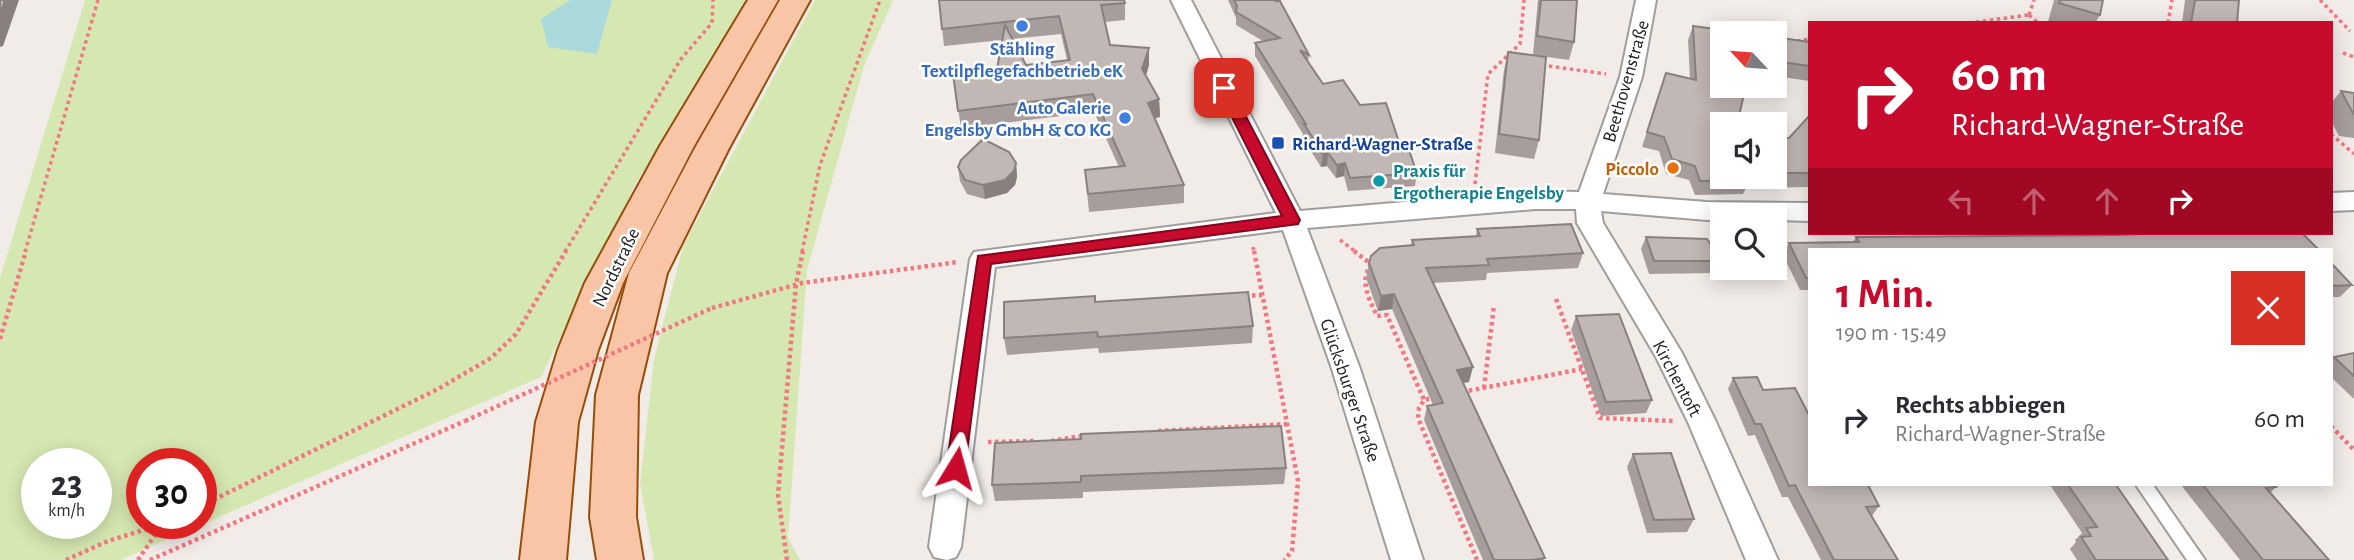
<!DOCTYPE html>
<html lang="de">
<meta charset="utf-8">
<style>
body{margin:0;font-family:"Alegreya Sans",sans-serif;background:#f7f7f7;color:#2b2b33;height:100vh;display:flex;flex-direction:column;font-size:26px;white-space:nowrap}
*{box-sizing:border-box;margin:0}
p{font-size:23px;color:#7c7c81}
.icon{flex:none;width:38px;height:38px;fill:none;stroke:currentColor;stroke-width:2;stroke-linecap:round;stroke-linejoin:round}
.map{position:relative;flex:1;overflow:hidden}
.panel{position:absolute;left:1808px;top:248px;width:525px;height:238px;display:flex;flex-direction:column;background:#fff;border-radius:0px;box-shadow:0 4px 18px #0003}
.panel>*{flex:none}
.guide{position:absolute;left:1808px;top:21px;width:525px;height:214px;border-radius:0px;box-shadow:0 4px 18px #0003;background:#c80a2d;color:#fff;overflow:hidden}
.needle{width:46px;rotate:296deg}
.fabs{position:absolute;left:1710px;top:21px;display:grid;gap:14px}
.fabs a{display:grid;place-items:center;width:77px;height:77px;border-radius:0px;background:#fff;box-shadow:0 4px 18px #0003;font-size:35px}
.speed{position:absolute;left:21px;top:448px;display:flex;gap:14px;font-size:35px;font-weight:700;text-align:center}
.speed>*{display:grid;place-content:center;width:91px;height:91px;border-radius:50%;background:#fff;box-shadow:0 4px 18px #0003;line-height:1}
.speed small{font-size:18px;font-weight:400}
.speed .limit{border:10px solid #d22;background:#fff;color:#111}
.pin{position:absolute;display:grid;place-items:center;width:60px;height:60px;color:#fff;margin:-30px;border-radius:14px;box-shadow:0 4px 10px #0006}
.me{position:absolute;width:77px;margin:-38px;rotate:8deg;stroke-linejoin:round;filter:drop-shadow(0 0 5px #0008)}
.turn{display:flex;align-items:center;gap:24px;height:147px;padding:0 28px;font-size:32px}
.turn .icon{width:91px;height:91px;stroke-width:2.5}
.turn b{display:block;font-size:49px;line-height:60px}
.lanes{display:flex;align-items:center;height:66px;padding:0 28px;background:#0003;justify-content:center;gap:35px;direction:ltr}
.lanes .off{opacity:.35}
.round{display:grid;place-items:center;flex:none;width:74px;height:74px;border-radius:0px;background:#f7f7f7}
.headline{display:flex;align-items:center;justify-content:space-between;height:119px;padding:0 28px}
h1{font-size:42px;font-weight:700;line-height:52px;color:#c80a2d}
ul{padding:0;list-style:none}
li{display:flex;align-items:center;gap:21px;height:105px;padding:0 28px}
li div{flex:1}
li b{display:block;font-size:26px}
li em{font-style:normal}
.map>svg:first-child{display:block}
.grass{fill:#d6e8b1;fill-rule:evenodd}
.water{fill:#abdadc}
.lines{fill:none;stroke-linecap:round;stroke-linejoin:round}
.service-casing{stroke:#9e9e9e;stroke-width:4}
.minor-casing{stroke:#9e9e9e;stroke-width:4}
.primary-casing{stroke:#964d08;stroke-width:4}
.path-far1{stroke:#f37780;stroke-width:3.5;stroke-dasharray:3.5 3.5;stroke-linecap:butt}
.path{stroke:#f37780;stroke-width:4.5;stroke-dasharray:3.5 3.5;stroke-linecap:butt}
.service{fill:#fff;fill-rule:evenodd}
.minor{fill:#fff;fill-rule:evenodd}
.primary{fill:#f8c6a6;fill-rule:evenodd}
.path-bridge{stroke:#f37780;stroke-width:4.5;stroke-dasharray:3.5 3.5;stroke-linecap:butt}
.wall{fill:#a69d9c;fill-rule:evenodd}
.shaded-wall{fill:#87807f}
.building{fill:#c1b7b5;stroke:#87807f;stroke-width:2}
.route{fill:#c80a2d;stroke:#82061d;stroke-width:2}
.shop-dot{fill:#3f7fe0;stroke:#fff;stroke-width:2.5}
.transit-dot{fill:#1a4fb4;stroke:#fff;stroke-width:2.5}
.food-dot{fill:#e8710a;stroke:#fff;stroke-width:2.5}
.culture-dot{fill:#0f9aa8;stroke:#fff;stroke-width:2.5}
.labels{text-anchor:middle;stroke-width:5;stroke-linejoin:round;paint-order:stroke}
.shop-label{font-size:19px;font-weight:bold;fill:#366cbe;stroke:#fff}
.street-label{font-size:19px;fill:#212121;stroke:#fff}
.transit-label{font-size:19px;font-weight:bold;fill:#164399;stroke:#fff;text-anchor:start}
.food-label{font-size:19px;font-weight:bold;fill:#c56008;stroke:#fff;text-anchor:end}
.culture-label{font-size:19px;font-weight:bold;fill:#0d838f;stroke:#fff;text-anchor:start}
</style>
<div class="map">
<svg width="2354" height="560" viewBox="0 0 2354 560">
<rect width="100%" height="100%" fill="#f1ece8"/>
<g class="grass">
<path d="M85,0H750L635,185L541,377L120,560H0V278ZM37,464H96V523H37ZM142,464H201V523H142Z"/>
<polygon points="815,0 893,0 864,66 807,270 788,538 800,560 654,560 640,483 654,359 683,246"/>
</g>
<polygon class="water" points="570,0 612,0 597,54 548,47 541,19"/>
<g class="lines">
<g class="service-casing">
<polygon id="service" points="2136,485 2153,485 2205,560 2187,560"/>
</g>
<g class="minor-casing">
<g id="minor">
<polygon points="1171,0 1191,0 1300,211 1535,191 1579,192 1620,77 1636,0 1656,0 1642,77 1603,194 1707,202 1810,203 1810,221 1774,220 1774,215 1722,215 1722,220 1707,220 1601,211 1603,223 1682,353 1716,422 1778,560 1746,560 1688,422 1656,357 1577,223 1576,209 1535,209 1307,228 1359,366 1423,560 1391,560 1331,366 1283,230 995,267 961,547 956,557 947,560 934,557 929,547 970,259 974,252 1276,213"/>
<polygon points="2354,192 2354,210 2331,211 2331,193"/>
</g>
</g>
<g class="primary-casing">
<g id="primary">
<polygon points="748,0 778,0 694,146 623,283 598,350 578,422 566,560 520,560 536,422 558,350 585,283 660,146"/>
<polygon points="780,0 810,0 729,148 667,273 638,395 636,517 643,560 597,560 590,517 596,395 629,273 695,148"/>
</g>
</g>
<g class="path-far1">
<polyline points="2320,0 2350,31"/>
<polyline points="2029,15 2034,0"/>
<polyline points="2029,15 2038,23"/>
<polyline points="1969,23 2029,15"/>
<polyline points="2168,23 2172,0"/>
<polyline points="1797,41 1810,39"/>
<polyline points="2343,53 2354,57"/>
<polyline points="1542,65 1606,74"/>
<polyline points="2331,134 2354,154"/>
<polyline points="1475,184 1488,74 1520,44 1524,0"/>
<polyline points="1340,240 1356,252"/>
<polyline points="1253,247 1254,252"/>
<polyline points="25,252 98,0"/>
<polyline points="565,252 681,59 712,23 713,0"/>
<polyline points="802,252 820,165 880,0"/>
</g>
<g class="path">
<polyline points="1254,251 1298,481 1292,551 1284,560"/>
<path d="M1354,251L1371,264C1359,282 1369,298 1377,316L1387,315L1424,400"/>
<polyline points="1245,296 1262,295"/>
<polyline points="1556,299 1600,418 1673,421"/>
<polyline points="712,308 802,283 958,262"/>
<polyline points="0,339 26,251"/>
<polyline points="1484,388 1494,305"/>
<polyline points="1462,392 1582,369"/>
<polyline points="1436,397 1424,400 1419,408 1418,418 1477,560"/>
<polyline points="2331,426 2354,450"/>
<polyline points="1158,431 1287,424"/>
<polyline points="1051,441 1087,435"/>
<polyline points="988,442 1035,441"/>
<polyline points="201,506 438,389 491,358 516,334 566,251"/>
<polyline points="66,560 108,541 166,523"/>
<polyline points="138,560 161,526"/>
<polyline points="150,560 465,421"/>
<polyline points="787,560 778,495 796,284 803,251"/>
</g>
<use href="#service" class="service"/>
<use href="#minor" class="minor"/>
<use href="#primary" class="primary"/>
<polyline class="path-bridge" points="465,421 712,308"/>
</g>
<g class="wall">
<path d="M939,0L1125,3V20L1105,22L1110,45L1149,65L1146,75L1159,99L1160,117L1155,118L1184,185V203L1089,212L1085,170L1119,167L1094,112L961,128L953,74L997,69L1002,40L944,46ZM1061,34L1067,60L1026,65L1012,39Z"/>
<polygon points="1228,0 1274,0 1309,55 1308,62 1323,84 1360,105 1402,151 1417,173 1415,186 1348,191 1344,176 1336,178 1327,166 1321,167 1302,137 1303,134 1255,56 1255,43 1263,41 1236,25 1236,18"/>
<polygon points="1538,0 1577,0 1574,42 1569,60 1533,55"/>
<polygon points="2054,0 2103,0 2100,15 2095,23 2051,23 2048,22"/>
<polygon points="2185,0 2239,0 2237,23 2182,23"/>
<polygon points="1693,26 1722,177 1774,177 1774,138 1789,138 1810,115 1810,187 1746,188 1743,194 1695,195 1689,180 1666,174 1659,151 1642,147 1661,87 1690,79 1688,40"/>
<polygon points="1774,37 1810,42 1810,81 1774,76"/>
<polygon points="1508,52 1539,140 1534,159 1495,153 1504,70"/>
<polygon points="2341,91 2354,93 2354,138 2339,136 2331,121 2331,103"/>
<polygon points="1016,163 1017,177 1015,185 1007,193 985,199 967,194 960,181 958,167"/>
<polygon points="1477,229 1583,253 1578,268 1487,273 1486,280 1433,283 1469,382 1463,383 1544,560 1483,560 1424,420 1427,406 1433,405 1392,309 1378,311 1366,278 1369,263 1411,246 1412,240 1476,236"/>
<polygon points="2119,235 1810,250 1810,290 1800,290 1783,255 1789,243 1853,242 1856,237"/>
<polygon points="1646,237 1721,261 1715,273 1649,274 1641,249"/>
<polygon points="2331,263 2352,285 2340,297 2331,297"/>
<polygon points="1095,302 1253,326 1252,343 1099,353 1098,348 1007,355 1004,338"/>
<polygon points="1576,316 1652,400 1646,413 1601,416 1571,330"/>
<polygon points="2354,353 2354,399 2331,377 2331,360 2334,357"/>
<polygon points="1733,378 1810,485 1879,506 1872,516 1898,560 1821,560 1788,497 1782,497 1755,435 1748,436 1728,389"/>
<polygon points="995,443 1286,468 1284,484 1083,492 1083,498 995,501 992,485"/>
<polygon points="1633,454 1694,519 1687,532 1647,533 1627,467"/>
<polygon points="2050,485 2116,485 2168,560 2077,560 2070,549 2076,542 2075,540 2082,533"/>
<polygon points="2181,485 2274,485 2276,487 2270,493 2329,560 2240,560"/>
</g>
<g class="shaded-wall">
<polygon points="5,0 19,0 3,46 0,47 0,14"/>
<polygon points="1149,48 1149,65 1143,86 1142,69"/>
<polygon points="1159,99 1160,117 1148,120 1148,103"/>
<polygon points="1328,153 1327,166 1321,167 1323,154"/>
<polygon points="1016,163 1017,177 1015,185 1007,193 985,199 983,185"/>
<polygon points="1345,163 1344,176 1336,178 1337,165"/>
<polygon points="1394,294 1392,309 1378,311 1381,296"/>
<polygon points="1473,367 1469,382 1454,384 1457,370"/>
</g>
<g class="building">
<polygon points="0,0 5,0 0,14"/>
<polygon points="939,0 1124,0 1125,3 1101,5 1110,45 1149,48 1142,69 1159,99 1148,103 1184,185 1088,194 1085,170 1125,166 1093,94 958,111 953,74 997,69 1005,25 1026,65 1070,60 1059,16 942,29"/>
<polygon points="1234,0 1274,0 1275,1 1280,1 1309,55 1300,50 1323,84 1343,80 1360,105 1386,103 1402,151 1409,150 1417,173 1350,178 1345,163 1337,165 1328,153 1323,154 1304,124 1306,124 1255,43 1280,38 1236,12 1237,6"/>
<polygon points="1541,0 1577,0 1574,42 1537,36"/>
<polygon points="2060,0 2103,0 2100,15 2059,3"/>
<polygon points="2195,0 2239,0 2237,23 2191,23"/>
<polygon points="1693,26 1745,33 1722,33 1722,86 1746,86 1737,124 1722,124 1722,177 1748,177 1750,180 1700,181 1695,166 1672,159 1664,137 1647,132 1666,73 1696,80"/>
<polygon points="1774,37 1810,42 1810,66 1774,61"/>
<polygon points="1508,52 1546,57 1539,140 1499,134"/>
<polygon points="2341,91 2354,93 2354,115"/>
<polygon points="1810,115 1810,173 1774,173 1774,138 1789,138"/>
<polygon points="983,139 1009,152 1016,163 1014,171 1005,180 983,185 965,180 958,167 961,160"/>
<polygon points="1571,224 1583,253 1487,259 1489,265 1426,268 1473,367 1457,370 1545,558 1532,560 1494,560 1427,406 1443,403 1394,294 1381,296 1369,263 1371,256 1380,248 1414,245 1412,240 1480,236 1477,229"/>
<polygon points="2161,233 2302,233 2319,250 1810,250 1810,278 1806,278 1789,243 1859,242 1856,237 2119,235"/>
<polygon points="1646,237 1707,239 1721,261 1654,261"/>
<polygon points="2331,263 2352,285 2331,286"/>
<polygon points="1248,292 1253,326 1098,337 1097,332 1004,338 1004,302 1095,296 1095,302"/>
<polygon points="1619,314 1652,400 1606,402 1576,316"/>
<polygon points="2354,353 2354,376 2334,357"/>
<polygon points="1757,377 1763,390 1795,388 1810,417 1810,485 1868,485 1879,506 1866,507 1898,560 1834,560 1795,485 1789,486 1761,424 1755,424 1733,378"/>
<polygon points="1281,426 1286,468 1081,476 1081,482 992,485 995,443 1081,439 1081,434"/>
<polygon points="1671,453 1694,519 1654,520 1633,454"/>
<polygon points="2068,485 2116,485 2168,560 2096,560 2081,537 2091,536 2086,528 2097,527"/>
<polygon points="2203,485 2274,485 2276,487 2266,488 2329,560 2263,560"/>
</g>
<polygon class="route" points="1224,84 1231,88 1300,220 1298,224 991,264 965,468 962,473 956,476 949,473 946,468 978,256 1282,216 1217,88"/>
<g class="shop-dot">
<circle cx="1022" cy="26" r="7"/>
<circle cx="1125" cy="118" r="7"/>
</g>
<rect class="transit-dot" x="1271" y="136" width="14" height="14" rx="3.5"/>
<circle class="food-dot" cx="1673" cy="168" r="7"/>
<circle class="culture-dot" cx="1379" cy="181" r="7"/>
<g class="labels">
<g class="shop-label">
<text x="1022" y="55">Stähling<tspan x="1022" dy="22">Textilpflegefachbetrieb eK</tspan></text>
<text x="1111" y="114" text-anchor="end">Auto Galerie<tspan x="1111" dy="22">Engelsby GmbH &amp; CO KG</tspan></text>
</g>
<g class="street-label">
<text transform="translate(1625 81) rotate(-74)" y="7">Beethovenstraße</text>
<text transform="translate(615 267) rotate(-64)" y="7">Nordstraße</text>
<text transform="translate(1678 378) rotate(62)" y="7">Kirchentoft</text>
<text transform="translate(1351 390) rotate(71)" y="7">Glücksburger Straße</text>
</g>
<g class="transit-label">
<text x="1292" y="150">Richard-Wagner-Straße</text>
</g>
<g class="food-label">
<text x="1659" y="175">Piccolo</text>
</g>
<g class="culture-label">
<text x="1393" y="177">Praxis für<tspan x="1393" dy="22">Ergotherapie Engelsby</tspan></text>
</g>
</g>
</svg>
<div class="fabs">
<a><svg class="needle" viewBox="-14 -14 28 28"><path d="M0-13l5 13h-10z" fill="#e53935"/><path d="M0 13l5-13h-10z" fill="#7c7c81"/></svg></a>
<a><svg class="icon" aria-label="sound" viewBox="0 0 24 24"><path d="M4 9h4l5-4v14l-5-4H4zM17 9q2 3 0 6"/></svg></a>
<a><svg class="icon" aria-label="search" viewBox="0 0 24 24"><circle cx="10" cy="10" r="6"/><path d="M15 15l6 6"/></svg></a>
</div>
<div class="speed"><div>23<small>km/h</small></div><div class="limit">30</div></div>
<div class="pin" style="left:1224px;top:88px;background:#d93025"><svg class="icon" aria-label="arrive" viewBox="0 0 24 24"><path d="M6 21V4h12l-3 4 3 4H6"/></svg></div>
<svg class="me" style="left:956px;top:468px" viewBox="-20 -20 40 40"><path d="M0-17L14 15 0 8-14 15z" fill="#c80a2d" stroke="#fff" stroke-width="4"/></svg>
<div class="guide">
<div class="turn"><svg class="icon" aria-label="right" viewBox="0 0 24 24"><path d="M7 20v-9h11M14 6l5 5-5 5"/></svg><div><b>60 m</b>Richard-Wagner-Straße</div></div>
<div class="lanes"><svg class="icon off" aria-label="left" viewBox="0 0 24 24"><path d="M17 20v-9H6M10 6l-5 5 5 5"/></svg><svg class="icon off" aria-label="ahead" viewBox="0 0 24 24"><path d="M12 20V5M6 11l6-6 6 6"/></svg><svg class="icon off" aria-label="ahead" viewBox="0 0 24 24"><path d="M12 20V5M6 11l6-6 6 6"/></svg><svg class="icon" aria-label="right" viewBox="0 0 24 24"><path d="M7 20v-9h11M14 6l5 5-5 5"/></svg></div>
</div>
<section class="panel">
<div class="headline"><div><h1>1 Min.</h1><p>190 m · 15:49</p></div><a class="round" style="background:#d93025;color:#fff"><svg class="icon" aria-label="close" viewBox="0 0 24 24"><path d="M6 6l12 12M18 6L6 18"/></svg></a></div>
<ul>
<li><svg class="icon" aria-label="right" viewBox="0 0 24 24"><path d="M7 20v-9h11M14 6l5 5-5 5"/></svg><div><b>Rechts abbiegen</b><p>Richard-Wagner-Straße</p></div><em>60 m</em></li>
</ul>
</section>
</div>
